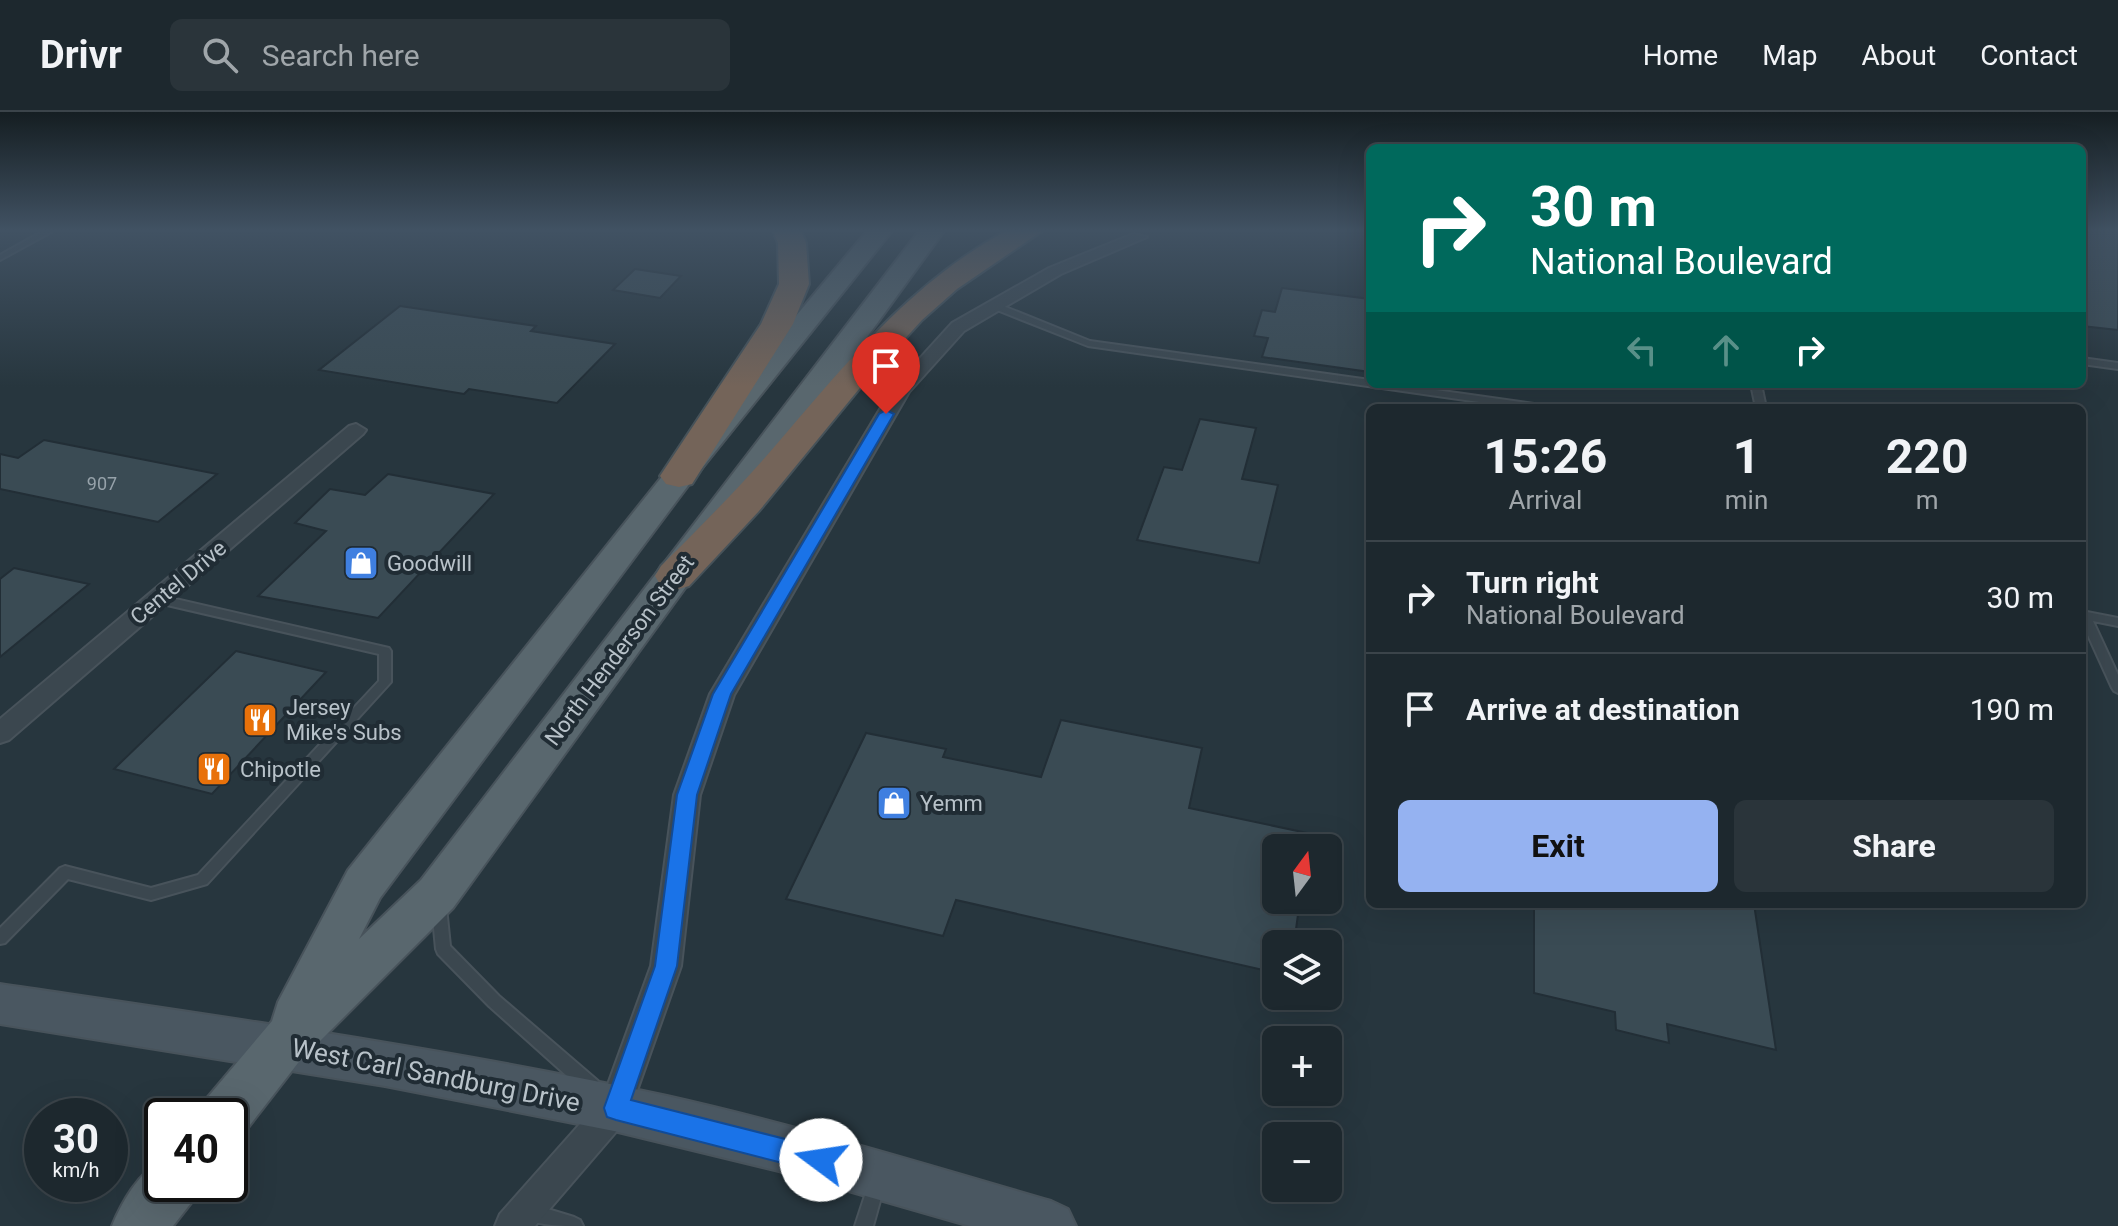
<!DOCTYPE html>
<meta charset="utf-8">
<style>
body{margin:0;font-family:Roboto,sans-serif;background:#2a343a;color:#f1f3f6;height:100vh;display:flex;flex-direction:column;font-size:30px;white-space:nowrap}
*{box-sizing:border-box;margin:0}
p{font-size:26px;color:#a0a6aa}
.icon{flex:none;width:44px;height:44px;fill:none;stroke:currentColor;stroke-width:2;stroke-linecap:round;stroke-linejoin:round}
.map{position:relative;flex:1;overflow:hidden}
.details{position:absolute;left:1366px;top:292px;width:720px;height:504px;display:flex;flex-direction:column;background:#1d282e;border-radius:12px;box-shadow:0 8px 32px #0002,0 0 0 2px #3b444a}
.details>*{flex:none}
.guide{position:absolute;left:1366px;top:32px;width:720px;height:244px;border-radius:12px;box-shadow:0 8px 32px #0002,0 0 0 2px #3b444a;background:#00695c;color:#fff;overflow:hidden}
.needle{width:52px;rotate:15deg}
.tools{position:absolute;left:1262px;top:722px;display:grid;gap:16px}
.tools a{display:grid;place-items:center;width:80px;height:80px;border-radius:12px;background:#1d282e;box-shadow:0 8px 32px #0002,0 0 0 2px #3b444a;font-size:40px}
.speed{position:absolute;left:24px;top:986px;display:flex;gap:16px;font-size:40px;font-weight:700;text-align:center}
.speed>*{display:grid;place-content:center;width:104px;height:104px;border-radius:50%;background:#1d282e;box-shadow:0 8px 32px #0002,0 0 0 2px #3b444a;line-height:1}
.speed small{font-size:20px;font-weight:400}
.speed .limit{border:4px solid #111;border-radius:12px;background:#fff;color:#111}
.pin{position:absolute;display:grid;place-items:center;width:68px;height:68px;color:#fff;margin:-82px -34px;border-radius:50% 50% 50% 0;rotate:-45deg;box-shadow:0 0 8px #0007}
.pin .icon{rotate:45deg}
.me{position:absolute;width:88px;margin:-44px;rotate:284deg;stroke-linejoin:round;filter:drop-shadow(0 0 6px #0008)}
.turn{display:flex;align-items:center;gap:28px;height:168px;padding:0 32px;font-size:36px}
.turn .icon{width:104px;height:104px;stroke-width:2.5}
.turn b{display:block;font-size:56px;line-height:68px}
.lanes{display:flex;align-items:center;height:76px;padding:0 32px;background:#0003;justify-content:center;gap:40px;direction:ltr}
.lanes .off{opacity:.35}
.eta{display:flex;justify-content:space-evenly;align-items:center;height:136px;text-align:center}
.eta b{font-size:48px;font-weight:700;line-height:56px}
.cta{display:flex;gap:16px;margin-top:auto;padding:16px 32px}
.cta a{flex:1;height:92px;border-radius:12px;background:#95b2f1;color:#111;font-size:32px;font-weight:700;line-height:92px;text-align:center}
.cta a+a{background:#2a343a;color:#f1f3f6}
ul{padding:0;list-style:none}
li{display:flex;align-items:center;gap:24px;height:112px;padding:0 32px;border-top:2px solid #3b444a}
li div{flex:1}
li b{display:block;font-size:30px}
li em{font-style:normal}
header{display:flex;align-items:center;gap:48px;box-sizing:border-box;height:112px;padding:0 40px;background:#1d282e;border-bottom:2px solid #3b444a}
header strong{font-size:38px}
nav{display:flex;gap:44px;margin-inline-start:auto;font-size:28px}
.search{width:560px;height:72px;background:#2a343a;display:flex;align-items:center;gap:20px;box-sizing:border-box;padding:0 28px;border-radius:12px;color:#a0a6aa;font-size:30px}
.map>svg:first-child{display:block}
.building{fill:#3a4b54;stroke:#222e36;stroke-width:2}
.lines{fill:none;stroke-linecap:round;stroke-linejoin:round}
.lane-casing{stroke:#48535b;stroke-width:4}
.street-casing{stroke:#48535b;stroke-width:4}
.secondary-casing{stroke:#48535b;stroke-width:4}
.primary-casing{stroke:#48535b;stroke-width:4}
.highway-casing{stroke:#465259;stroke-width:4}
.lane{fill:#3b474f;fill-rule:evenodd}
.street{fill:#3b474f;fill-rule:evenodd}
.secondary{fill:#4a5761;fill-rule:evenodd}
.primary{fill:#59676e;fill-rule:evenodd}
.highway{fill:#746459;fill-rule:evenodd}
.route{fill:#1a73e8;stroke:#114b97;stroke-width:2}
.labels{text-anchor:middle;stroke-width:8;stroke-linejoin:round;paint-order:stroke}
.number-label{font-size:18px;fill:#96a2aa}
.poi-label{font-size:22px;fill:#b8c2c9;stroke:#202c34;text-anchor:start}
.street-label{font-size:22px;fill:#b8c2c9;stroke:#202c34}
.near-street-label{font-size:26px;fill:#b8c2c9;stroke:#202c34}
</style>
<header>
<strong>Drivr</strong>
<div class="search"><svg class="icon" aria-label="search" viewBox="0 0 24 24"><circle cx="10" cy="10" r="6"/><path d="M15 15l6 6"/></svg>Search here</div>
<nav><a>Home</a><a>Map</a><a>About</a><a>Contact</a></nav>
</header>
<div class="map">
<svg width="2118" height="1114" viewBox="0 0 2118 1114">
<rect width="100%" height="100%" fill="#27363e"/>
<g class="building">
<polygon points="2082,119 2118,119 2118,218 2082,214"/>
<polygon points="635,157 681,164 660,186 613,178"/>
<polygon points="1282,176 1370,187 1370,260 1262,245 1268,226 1254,224 1262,198 1275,200"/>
<polygon points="400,194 536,214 531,219 615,232 557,291 469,277 464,282 319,258"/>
<polygon points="1200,307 1256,316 1242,367 1278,373 1259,451 1137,428 1164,355 1182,358"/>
<polygon points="44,328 217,362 158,410 0,377 0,342 18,346"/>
<polygon points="388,362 494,382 378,506 258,484 326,419 295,411 330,377 365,383"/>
<polygon points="14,456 89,472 0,545 0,467"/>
<polygon points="236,539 326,560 212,682 114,657"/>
<polygon points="1061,608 1202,636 1189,696 1326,725 1325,736 1276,736 1276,788 1300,788 1294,832 1276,832 1276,861 956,788 943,824 786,787 866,621 946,637 943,645 1041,665"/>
<polygon points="1534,792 1754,792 1776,938 1667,912 1669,931 1616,918 1615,900 1534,881"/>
</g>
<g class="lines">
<g class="lane-casing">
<g id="lane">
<polygon points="43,119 53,119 0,148 0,143"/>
<polygon points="992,192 998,192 1090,229 1370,268 1370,272 1393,272 1541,293 1546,296 1521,296 1088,234 992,196"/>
<polygon points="2082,246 2118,251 2118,257 2082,252"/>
<polygon points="1751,272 1761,272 1766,296 1756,296"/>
<polygon points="158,483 389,536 391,539 391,570 207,772 151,788 68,767 5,831 0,832 0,816 60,756 65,754 151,776 198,763 379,569 379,542 154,490 152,487"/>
<polygon points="2082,499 2118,506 2118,514 2093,509 2118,563 2118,581 2114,579 2112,576 2082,510"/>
<polygon points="439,789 444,791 446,795 450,834 499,884 598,969 600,975 598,981 592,983 586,981 489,894 438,842 436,837 432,795 434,791"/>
<polygon points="877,1063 883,1065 885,1071 873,1114 855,1114 871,1065"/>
<path d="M528,1091L574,1105L580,1108L583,1114C561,1114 542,1114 522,1106L519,1100L522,1094Z"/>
</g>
</g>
<g class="street-casing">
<g id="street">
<polygon points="1133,122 1147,125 1061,162 964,219 909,280 734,583 700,683 681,854 627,1007 535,1114 495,1114 500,1102 603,986 651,854 674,683 710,582 892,277 952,211 1049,156"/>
<polygon points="356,312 366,318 363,322 9,628 0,631 0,607 349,314"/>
</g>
</g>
<g class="secondary-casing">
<path id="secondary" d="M0,872C223,905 446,936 667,984C796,1013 924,1052 1051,1089L1068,1097L1076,1114H970L779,1059L614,1019L385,974L0,912Z"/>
</g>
<g class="primary-casing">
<g id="primary">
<polygon points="867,119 892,119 690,371 380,786 359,827 421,768 919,119 944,119 453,796 298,951 243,1022 230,1028 230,1004 199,1004 207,986 272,909 278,890 348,758 668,357"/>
<path d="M162,1049V1072H199L191,1091L173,1114H112C121,1092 139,1059 162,1049Z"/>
</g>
</g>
<g class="highway-casing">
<g id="highway">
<polygon points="773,119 801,119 806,131 809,172 793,212 692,372 679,375 666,372 660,364 761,212 779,172 778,131"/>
<path d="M1006,119H1042L957,177L922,208L859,277L759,399L689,474L675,478L661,474L655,464L661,454C700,415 739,376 775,334C845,253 910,171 1006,119Z"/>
</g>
</g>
<use href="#lane" class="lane"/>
<use href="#street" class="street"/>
<use href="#secondary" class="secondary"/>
<use href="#primary" class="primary"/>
<use href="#highway" class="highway"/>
</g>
<linearGradient id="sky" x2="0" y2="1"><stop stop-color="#151e22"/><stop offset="0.43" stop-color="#415263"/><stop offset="1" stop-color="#415263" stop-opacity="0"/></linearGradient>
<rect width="2118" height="275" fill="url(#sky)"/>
<polygon class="route" points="886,298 894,302 731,582 697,683 677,854 631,988 821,1036 830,1039 834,1048 830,1057 821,1061 616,1008 607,1005 604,996 655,854 677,683 713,582 879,302"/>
<defs>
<g id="shop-square" transform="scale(1.8)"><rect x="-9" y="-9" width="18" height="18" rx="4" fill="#3f7fe0" stroke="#202c34"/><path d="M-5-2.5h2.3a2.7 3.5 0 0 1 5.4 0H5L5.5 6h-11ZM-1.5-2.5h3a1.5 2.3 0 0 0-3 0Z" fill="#fff"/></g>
<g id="restaurant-square" transform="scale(1.8)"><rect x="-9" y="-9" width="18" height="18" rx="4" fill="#e8710a" stroke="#202c34"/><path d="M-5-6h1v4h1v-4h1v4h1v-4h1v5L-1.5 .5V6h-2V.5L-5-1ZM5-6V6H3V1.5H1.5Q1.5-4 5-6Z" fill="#fff"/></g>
</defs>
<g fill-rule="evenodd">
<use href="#shop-square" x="361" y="451"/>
<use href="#restaurant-square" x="260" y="608"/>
<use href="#restaurant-square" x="214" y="657"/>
<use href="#shop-square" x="894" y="691"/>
</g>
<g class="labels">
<g class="number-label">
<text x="102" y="378">907</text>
</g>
<g class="poi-label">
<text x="387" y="459">Goodwill</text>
<text x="286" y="603">Jersey<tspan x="286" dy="25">Mike's Subs</tspan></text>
<text x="240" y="665">Chipotle</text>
<text x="920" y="699">Yemm</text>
</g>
<g class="street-label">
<text transform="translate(178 470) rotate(-40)" y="8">Centel Drive</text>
<text transform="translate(619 538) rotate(-53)" y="8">North Henderson Street</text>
</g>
<g class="near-street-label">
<text transform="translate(436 963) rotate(11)" y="9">West Carl Sandburg Drive</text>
</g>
</g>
</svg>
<div class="tools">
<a><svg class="needle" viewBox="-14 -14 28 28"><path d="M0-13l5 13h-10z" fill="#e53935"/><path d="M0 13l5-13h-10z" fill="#a0a6aa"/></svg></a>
<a><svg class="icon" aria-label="layers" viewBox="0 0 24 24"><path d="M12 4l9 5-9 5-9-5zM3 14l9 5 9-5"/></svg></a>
<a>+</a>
<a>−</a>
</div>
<div class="speed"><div>30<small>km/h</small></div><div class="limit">40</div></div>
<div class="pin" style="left:886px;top:302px;background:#d93025"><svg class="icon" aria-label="arrive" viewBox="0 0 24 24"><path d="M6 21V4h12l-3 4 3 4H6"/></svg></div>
<svg class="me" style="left:821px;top:1048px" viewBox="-20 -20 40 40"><circle r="19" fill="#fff"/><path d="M0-13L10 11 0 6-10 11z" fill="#1a73e8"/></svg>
<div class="guide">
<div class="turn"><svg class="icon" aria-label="right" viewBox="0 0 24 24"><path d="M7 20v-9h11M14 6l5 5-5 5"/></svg><div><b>30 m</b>National Boulevard</div></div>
<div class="lanes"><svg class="icon off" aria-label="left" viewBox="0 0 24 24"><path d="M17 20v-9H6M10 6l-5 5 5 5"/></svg><svg class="icon off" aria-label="ahead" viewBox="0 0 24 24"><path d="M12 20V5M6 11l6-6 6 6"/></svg><svg class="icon" aria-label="right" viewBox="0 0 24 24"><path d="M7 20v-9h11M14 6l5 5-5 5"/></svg></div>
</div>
<section class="details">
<div class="eta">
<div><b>15:26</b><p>Arrival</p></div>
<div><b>1</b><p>min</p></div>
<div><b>220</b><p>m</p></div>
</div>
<ul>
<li><svg class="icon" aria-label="right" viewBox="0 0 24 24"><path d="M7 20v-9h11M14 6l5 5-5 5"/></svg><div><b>Turn right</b><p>National Boulevard</p></div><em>30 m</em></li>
<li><svg class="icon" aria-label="arrive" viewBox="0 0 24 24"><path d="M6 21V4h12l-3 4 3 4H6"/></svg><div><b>Arrive at destination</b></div><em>190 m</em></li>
</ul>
<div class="cta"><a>Exit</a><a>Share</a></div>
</section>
</div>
